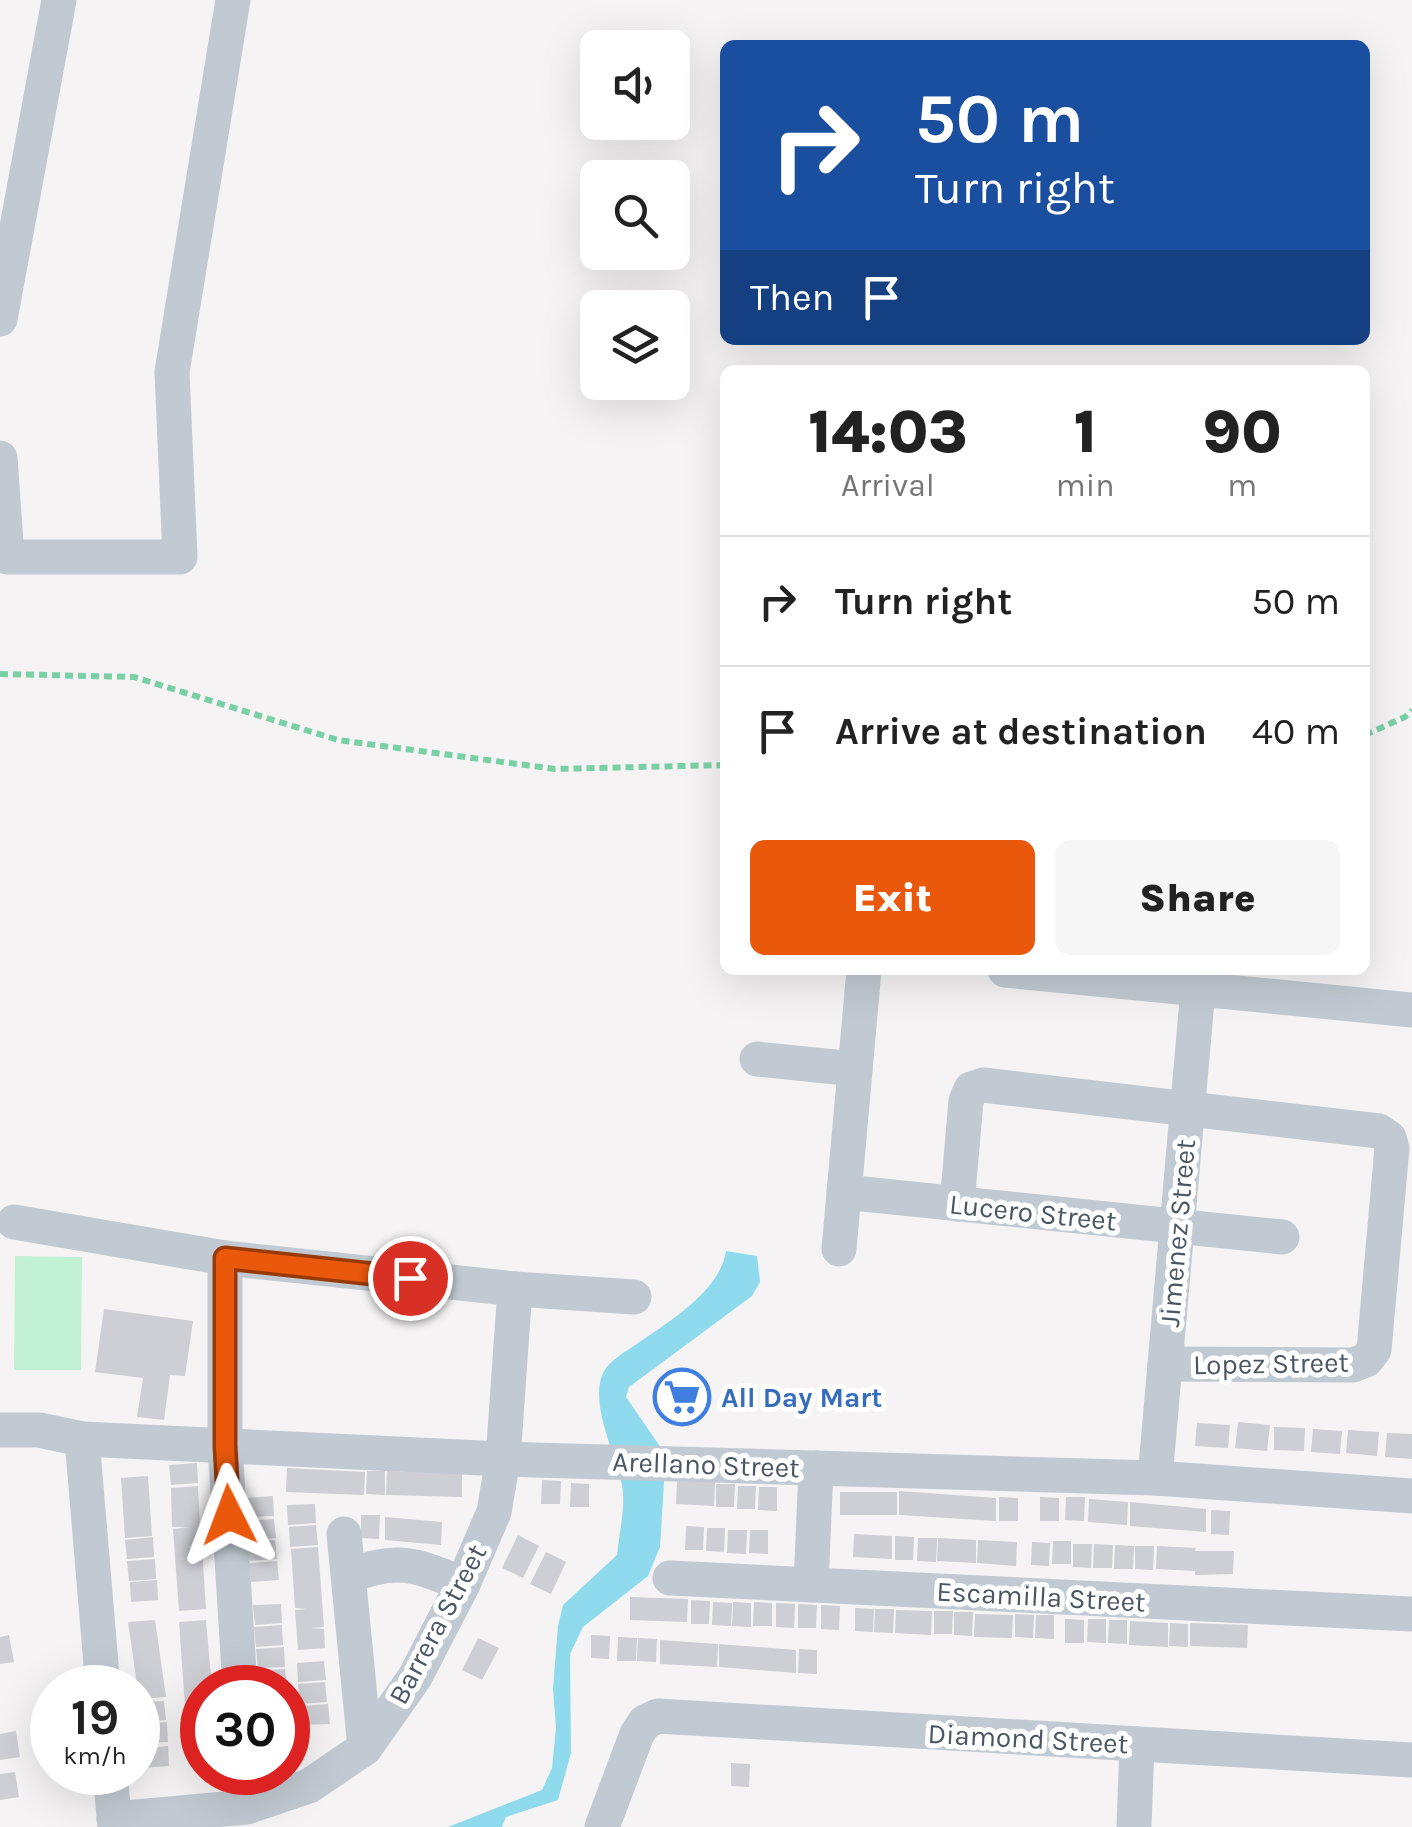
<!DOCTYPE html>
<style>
body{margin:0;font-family:Karla,sans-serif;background:#f6f6f6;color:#222;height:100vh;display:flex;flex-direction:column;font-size:38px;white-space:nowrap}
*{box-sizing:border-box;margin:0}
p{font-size:32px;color:#767676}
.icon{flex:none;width:55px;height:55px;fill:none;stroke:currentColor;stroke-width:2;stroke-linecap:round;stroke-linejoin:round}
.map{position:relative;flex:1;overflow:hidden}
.side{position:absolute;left:720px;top:365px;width:650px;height:610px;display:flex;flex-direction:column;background:#fff;border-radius:15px;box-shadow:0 10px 40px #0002}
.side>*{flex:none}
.hud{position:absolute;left:720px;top:40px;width:650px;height:305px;border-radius:15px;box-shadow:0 10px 40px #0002;background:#1a4fa0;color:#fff;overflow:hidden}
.buttons{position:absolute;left:580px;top:30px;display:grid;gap:20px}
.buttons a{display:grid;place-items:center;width:110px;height:110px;border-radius:15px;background:#fff;box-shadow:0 10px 40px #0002;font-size:50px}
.speed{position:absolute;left:30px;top:1665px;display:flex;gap:20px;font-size:50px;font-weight:700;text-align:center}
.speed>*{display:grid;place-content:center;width:130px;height:130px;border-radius:50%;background:#fff;box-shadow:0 10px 40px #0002;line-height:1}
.speed small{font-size:25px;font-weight:400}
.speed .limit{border:15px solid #d22;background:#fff;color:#111}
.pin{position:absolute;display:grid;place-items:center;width:85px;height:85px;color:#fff;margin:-42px;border:5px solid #fff;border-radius:50%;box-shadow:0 2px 10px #0007}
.me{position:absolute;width:110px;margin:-55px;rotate:357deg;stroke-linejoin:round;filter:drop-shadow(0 0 8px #0008)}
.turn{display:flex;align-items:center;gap:35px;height:210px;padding:0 30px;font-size:45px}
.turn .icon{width:130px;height:130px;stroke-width:2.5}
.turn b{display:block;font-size:70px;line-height:85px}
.then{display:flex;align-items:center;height:95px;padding:0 30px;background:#0003;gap:20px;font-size:38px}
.eta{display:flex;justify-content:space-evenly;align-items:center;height:170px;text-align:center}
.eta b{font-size:60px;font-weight:800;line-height:70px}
.primary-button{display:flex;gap:20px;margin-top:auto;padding:20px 30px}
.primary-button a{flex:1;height:115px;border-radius:15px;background:#ea580c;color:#fff;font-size:40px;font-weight:800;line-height:115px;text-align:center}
.primary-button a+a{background:#f6f6f6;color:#222}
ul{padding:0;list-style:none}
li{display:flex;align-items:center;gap:30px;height:130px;padding:0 30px;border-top:2px solid #e0e0e0}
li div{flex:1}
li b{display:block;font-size:38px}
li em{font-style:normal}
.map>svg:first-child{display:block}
.green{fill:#c3f1d5}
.water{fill:#90daee}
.building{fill:#cdcfd5}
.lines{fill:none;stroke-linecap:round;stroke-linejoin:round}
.path{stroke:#7ad0a6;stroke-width:6;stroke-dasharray:8 5;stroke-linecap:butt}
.minor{stroke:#c1cad2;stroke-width:35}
.route-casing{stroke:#983908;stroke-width:25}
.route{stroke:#ea580c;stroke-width:18}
.labels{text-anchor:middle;stroke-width:10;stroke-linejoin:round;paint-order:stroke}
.street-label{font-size:28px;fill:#4a5661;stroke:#fff}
.shop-label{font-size:28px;font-weight:bold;fill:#366cbe;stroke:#fff;text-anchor:start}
</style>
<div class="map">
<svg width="1412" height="1827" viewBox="0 0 1412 1827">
<rect width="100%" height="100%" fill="#f5f3f3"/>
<polygon class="green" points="15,1256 82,1257 81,1370 14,1370"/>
<path class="water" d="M726,1251L757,1256L760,1282L752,1296L629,1387L626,1397L659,1445L664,1482L660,1547L648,1576L583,1627L570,1654L571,1753L558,1800L506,1817L502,1827H448L542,1790L552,1768L556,1727L553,1689L558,1626L563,1605L617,1555C619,1534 626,1506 622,1485C616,1455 589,1403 603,1373C610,1359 626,1352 638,1343C670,1321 720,1291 726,1251Z"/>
<g class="building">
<polygon points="104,1309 193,1321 185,1376 170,1375 164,1420 137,1417 143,1378 95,1372"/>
<polygon points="657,1380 707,1382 706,1414 656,1412"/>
<polygon points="1238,1422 1270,1425 1267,1451 1235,1448"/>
<polygon points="1197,1423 1230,1425 1228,1448 1195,1446"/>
<polygon points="1274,1427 1305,1428 1304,1451 1274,1450"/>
<polygon points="1313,1429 1342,1431 1340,1454 1311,1452"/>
<polygon points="1348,1430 1379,1432 1377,1456 1346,1453"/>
<polygon points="1387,1433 1412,1434 1412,1459 1385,1457"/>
<polygon points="197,1463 198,1483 171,1485 169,1465"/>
<polygon points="287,1468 365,1472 364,1495 286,1492"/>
<polygon points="367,1471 385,1471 385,1495 366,1494"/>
<polygon points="387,1471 462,1473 462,1497 386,1495"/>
<polygon points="148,1476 152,1536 125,1538 121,1478"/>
<polygon points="542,1480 561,1481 560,1504 541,1504"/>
<polygon points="677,1481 715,1482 714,1506 676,1504"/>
<polygon points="571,1483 589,1484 589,1507 570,1507"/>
<polygon points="716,1484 735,1484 734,1507 716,1507"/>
<polygon points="198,1486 201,1546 185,1547 202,1548 206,1609 179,1611 173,1529 189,1527 172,1527 171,1488"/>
<polygon points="738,1486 756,1486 755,1509 737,1509"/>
<polygon points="759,1487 777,1487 777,1511 758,1510"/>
<polygon points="899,1491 996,1498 996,1521 899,1515"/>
<rect x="840" y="1492" width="57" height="23"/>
<polygon points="273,1496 274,1516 247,1517 246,1498"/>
<polygon points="999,1497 1018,1498 1018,1521 999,1521"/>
<polygon points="1040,1497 1059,1498 1059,1521 1040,1521"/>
<polygon points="1066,1497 1085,1497 1084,1521 1065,1520"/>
<polygon points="1089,1499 1128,1502 1127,1525 1088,1522"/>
<polygon points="1130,1502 1206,1509 1206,1532 1130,1526"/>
<polygon points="315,1504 316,1523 288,1525 287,1505"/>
<polygon points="1211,1510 1230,1511 1229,1535 1211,1534"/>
<polygon points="361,1515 380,1515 379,1539 361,1538"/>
<polygon points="385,1517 442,1522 441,1545 385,1540"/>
<polygon points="274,1519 276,1538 248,1540 247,1521"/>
<polygon points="316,1525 318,1545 290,1547 289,1527"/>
<polygon points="686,1526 704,1527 703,1550 685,1550"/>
<polygon points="707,1528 725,1528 724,1552 706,1551"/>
<polygon points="728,1530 747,1530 746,1554 727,1553"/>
<polygon points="750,1530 768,1530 768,1554 749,1553"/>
<polygon points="854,1534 892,1536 892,1559 853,1557"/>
<polygon points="518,1535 539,1546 523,1578 502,1568"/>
<polygon points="895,1536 914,1537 913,1560 895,1560"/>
<polygon points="153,1537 154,1557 127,1559 125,1540"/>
<polygon points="918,1538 937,1538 936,1562 917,1561"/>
<polygon points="938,1538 976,1540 976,1563 937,1561"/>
<polygon points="275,1540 277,1559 249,1561 247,1542"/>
<polygon points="978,1540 1017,1542 1016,1566 977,1563"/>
<polygon points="1053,1541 1071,1541 1071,1564 1052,1564"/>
<polygon points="1032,1542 1050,1543 1049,1566 1031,1565"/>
<polygon points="1073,1544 1092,1544 1091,1568 1073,1567"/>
<polygon points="1094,1544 1113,1545 1112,1568 1093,1568"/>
<polygon points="1115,1545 1134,1546 1133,1569 1114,1569"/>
<polygon points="1135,1546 1154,1546 1153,1570 1135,1569"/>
<polygon points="1157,1546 1196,1548 1195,1551 1234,1551 1233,1574 1195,1575 1195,1571 1156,1569"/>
<polygon points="318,1547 324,1627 311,1628 324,1629 325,1648 298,1650 295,1610 307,1609 295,1608 291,1549"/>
<polygon points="546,1552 566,1562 551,1594 530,1584"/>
<polygon points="155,1559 156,1579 129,1581 127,1561"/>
<polygon points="277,1561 279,1580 251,1582 249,1563"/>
<polygon points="157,1580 158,1600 131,1602 130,1582"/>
<polygon points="630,1597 688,1599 687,1622 630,1620"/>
<polygon points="691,1600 710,1601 709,1624 691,1624"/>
<polygon points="713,1602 732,1603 731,1626 712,1625"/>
<polygon points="733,1602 751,1603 751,1627 732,1626"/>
<polygon points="754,1602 772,1603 772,1626 753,1626"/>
<polygon points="776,1603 795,1604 794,1628 776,1627"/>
<polygon points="281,1604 282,1623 255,1625 253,1605"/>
<polygon points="798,1604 817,1605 816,1628 798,1628"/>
<polygon points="821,1605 840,1606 839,1630 821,1629"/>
<polygon points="855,1608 874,1609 873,1632 855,1631"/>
<polygon points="875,1609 894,1609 893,1633 874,1632"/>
<polygon points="896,1610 932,1611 931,1635 895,1633"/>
<polygon points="934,1611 953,1611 952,1634 934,1634"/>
<polygon points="954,1612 973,1612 972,1636 954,1635"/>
<polygon points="975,1614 1013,1615 1012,1638 974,1637"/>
<polygon points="1015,1614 1034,1615 1033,1638 1015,1637"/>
<polygon points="1036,1615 1054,1615 1054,1639 1035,1638"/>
<polygon points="1065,1619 1084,1620 1084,1643 1065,1643"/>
<polygon points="1088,1619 1106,1619 1106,1643 1087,1642"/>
<polygon points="155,1620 166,1697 139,1699 128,1622"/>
<polygon points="206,1620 212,1688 202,1688 202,1719 186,1720 179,1622"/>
<polygon points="1109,1620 1127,1620 1127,1644 1108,1643"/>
<polygon points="1130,1621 1168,1623 1168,1647 1129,1645"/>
<polygon points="1170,1623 1188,1624 1188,1647 1169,1646"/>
<polygon points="1190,1623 1248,1625 1247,1648 1190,1646"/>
<polygon points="282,1625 283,1645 256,1647 254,1627"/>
<polygon points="9,1635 14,1662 0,1664 0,1637"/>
<polygon points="591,1635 610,1636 609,1659 591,1658"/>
<polygon points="618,1637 637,1638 636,1661 617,1661"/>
<polygon points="478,1638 499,1648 482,1680 462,1670"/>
<polygon points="638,1638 657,1639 656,1662 637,1661"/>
<polygon points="660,1640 718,1644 717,1667 660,1664"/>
<polygon points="719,1644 796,1650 796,1673 719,1667"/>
<polygon points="284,1647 285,1667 258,1668 256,1649"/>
<polygon points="799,1649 817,1650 817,1674 798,1673"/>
<polygon points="324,1661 326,1680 298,1682 297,1663"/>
<polygon points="285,1669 287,1688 259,1688 258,1671"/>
<polygon points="325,1682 327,1702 300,1704 298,1684"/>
<polygon points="164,1701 166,1720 138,1722 138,1702"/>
<polygon points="328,1704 330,1724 302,1725 301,1706"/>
<polygon points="202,1721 202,1740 188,1741 186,1722"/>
<polygon points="167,1722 168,1742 141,1743 139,1724"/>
<polygon points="16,1731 20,1757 0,1760 0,1734"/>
<polygon points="202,1742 202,1762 189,1763 187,1743"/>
<polygon points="168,1746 169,1766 142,1768 140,1749"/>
<polygon points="731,1763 750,1764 749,1787 731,1786"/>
<polygon points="15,1772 19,1797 0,1800 0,1774"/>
</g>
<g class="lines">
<g class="path">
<polyline points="0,674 134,677 338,740 555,769 725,765"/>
<polyline points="1365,735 1405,717 1412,710"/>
</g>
<g class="minor">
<polyline points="0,319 59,0"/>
<polyline points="0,458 7,557 180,557 172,372 233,0"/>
<polyline points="1005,970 1412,1010"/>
<polyline points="757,1059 855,1069"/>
<polyline points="844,1192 1282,1237"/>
<polyline points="957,1204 966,1101 971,1089 983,1085 1379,1131 1389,1138 1392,1148 1374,1350 1366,1360 1353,1365 1165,1364"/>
<polyline points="14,1222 225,1258 515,1289 634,1297"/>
<polyline points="839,1249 864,970"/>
<polyline points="225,1258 225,1446 240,1688"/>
<polyline points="0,1430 39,1430 82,1439 503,1459 1155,1478 1412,1496"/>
<polyline points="82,1439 103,1688"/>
<polyline points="1155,1478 1198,989"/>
<polyline points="344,1534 365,1748"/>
<path d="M350,1576C398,1556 418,1566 463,1584"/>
<polyline points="670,1578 1412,1614"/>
<polyline points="811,1585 816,1468"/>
<polyline points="110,1772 115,1827"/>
<polyline points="114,1819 247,1807 309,1786 365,1748 415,1677 463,1584 494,1512 503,1459 515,1289"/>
<polyline points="602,1827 637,1734 645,1722 658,1716 1412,1760"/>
<polyline points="1134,1827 1137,1744"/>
</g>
</g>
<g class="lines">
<g class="route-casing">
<polyline id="route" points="229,1515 225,1446 225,1258 410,1278"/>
</g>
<use href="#route" class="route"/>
</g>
<defs>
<g id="supermarket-ring" transform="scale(2.875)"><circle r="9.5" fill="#fff" stroke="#3f7fe0" stroke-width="1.5"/><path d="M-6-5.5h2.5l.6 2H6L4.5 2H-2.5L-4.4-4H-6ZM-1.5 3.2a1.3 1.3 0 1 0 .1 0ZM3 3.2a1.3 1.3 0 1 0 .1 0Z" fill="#3f7fe0"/></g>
</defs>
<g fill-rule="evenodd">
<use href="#supermarket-ring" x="682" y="1397"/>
</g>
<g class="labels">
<g class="street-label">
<text transform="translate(1033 1212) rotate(6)" y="10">Lucero Street</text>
<text transform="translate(1177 1233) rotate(-85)" y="10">Jimenez Street</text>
<text transform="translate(1271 1363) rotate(-1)" y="10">Lopez Street</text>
<text transform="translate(706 1464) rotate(2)" y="10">Arellano Street</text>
<text transform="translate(1041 1596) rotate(3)" y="10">Escamilla Street</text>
<text transform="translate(437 1624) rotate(-62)" y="10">Barrera Street</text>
<text transform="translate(1028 1738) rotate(3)" y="10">Diamond Street</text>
</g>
<g class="shop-label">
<text x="721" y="1407">All Day Mart</text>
</g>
</g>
</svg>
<div class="buttons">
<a><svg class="icon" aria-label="sound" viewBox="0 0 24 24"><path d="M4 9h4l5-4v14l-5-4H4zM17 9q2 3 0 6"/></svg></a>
<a><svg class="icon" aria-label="search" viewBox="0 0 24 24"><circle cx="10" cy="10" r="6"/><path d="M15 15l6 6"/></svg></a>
<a><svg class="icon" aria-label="layers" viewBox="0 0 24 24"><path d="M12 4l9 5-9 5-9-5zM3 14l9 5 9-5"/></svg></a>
</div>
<div class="speed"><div>19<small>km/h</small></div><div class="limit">30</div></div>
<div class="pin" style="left:410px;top:1278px;background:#d93025"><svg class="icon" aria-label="arrive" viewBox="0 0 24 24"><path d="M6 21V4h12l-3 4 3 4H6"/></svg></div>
<svg class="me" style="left:229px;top:1515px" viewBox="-20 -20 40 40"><path d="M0-17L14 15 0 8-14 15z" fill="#ea580c" stroke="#fff" stroke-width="4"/></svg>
<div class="hud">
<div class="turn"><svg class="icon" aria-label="right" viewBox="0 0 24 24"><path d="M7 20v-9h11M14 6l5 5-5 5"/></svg><div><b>50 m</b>Turn right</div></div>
<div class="then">Then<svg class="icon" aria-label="arrive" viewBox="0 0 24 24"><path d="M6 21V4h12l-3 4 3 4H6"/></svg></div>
</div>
<section class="side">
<div class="eta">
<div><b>14:03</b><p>Arrival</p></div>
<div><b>1</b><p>min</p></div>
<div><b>90</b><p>m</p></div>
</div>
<ul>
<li><svg class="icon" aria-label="right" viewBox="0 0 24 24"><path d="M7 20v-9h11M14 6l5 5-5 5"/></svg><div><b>Turn right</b></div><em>50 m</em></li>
<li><svg class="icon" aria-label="arrive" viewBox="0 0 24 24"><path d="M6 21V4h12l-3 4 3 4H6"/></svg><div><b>Arrive at destination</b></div><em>40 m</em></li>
</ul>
<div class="primary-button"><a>Exit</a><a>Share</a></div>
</section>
</div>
